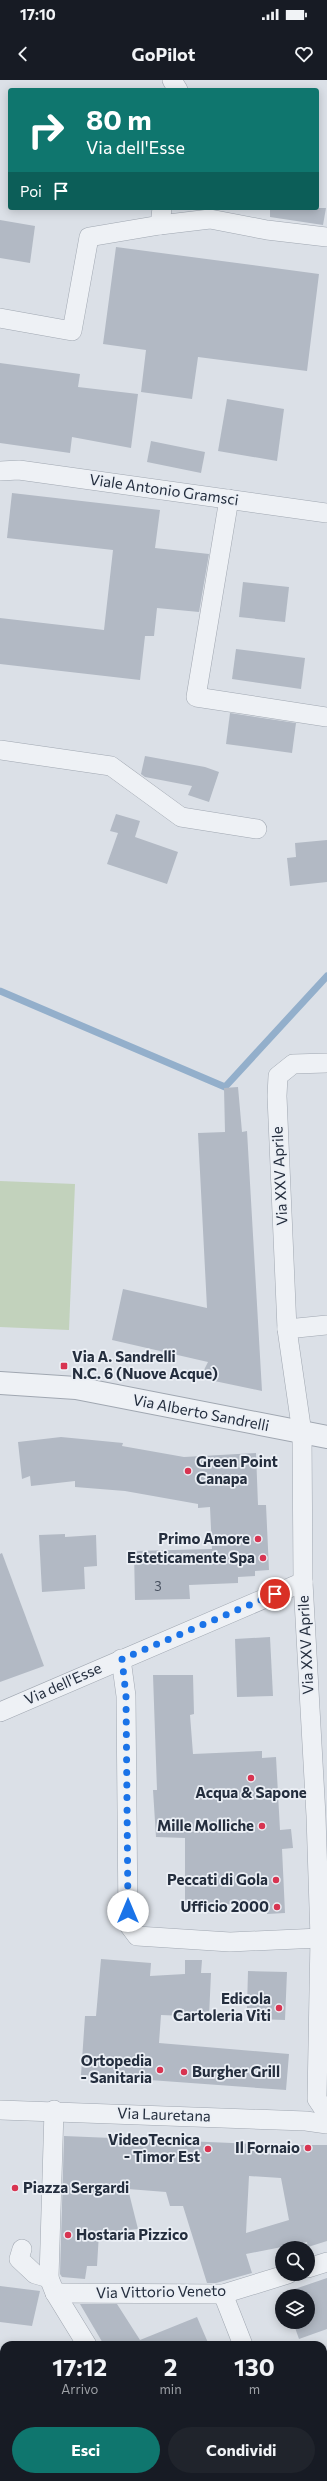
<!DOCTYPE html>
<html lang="it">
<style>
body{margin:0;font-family:Commissioner,sans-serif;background:#20242c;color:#f1f3f6;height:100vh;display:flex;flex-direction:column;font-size:15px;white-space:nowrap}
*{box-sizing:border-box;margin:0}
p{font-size:13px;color:#9ea1a6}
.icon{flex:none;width:22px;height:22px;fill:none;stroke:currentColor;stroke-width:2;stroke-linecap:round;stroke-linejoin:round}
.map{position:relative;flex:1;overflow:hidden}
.drawer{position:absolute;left:0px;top:2261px;width:327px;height:140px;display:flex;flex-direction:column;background:#171b24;border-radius:12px 12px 0 0;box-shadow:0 2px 10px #0003}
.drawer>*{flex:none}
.banner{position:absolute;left:8px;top:8px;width:311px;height:122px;border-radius:4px;box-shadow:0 2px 10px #0003;background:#0f766e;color:#fff;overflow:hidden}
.controls{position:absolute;left:275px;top:2161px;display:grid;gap:8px}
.controls a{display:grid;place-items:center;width:40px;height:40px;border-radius:50%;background:#171b24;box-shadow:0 2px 10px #0003;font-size:20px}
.pin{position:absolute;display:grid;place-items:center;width:34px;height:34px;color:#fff;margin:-17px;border:2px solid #fff;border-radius:50%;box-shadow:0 1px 4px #0007}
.me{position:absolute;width:44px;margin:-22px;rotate:0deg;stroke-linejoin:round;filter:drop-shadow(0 0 3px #0008)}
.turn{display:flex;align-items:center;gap:14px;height:84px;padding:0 12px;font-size:18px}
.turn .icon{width:52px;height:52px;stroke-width:2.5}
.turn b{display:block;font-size:28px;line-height:34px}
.then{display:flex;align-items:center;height:38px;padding:0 12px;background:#0003;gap:8px;font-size:15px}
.eta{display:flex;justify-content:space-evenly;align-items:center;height:68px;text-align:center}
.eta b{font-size:24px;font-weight:700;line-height:28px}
.button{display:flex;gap:8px;margin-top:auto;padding:8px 12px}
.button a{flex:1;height:46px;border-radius:24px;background:#0f766e;color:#fff;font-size:16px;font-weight:700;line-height:46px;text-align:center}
.button a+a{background:#20242c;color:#f1f3f6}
.status{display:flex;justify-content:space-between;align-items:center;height:28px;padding:0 20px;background:#171b24;direction:ltr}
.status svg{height:11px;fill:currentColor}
header{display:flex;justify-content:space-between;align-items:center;height:52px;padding:0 12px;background:#171b24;font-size:18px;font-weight:700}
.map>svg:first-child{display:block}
.green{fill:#c2d2bc}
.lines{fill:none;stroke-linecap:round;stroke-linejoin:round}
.stream{stroke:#93afcb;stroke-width:7}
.building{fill:#b2b9c4;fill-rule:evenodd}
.minor-casing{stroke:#a0a7b1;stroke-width:20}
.tertiary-casing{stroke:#a0a7b1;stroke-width:24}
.minor{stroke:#eef1f5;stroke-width:19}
.tertiary{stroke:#eef1f5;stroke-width:22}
.route{stroke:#1a73e8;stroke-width:7;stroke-dasharray:0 12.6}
.poi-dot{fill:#d83451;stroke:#ebeff5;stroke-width:1.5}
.labels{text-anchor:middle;stroke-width:3.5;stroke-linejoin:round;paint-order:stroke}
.number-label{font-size:13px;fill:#485160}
.street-label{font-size:15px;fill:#242e3e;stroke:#ebeff5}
.poi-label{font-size:15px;font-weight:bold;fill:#242e3e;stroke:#ebeff5;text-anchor:end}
</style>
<div class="status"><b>17:10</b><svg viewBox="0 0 49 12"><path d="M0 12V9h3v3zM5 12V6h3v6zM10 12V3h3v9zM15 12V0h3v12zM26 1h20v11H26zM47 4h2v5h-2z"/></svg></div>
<header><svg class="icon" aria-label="back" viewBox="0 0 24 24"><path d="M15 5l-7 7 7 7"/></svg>GoPilot<svg class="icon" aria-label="heart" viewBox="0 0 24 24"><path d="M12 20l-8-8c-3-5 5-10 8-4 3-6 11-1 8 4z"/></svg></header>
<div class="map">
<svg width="327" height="2401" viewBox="0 0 327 2401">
<rect width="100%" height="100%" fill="#dbe0e7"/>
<polygon class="green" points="0,1101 75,1104 69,1250 0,1247"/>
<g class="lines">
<polyline class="stream" points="0,911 225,1007 327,896"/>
</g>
<g class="building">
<polygon points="270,128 326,128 323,145 270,137"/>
<polygon points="0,140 35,146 30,183 0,178"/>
<polygon points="116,167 319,194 307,291 198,277 192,319 141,312 146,270 103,264"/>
<polygon points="0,283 80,294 78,307 138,314 131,368 72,357 70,373 0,363"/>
<polygon points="227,319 284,329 277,381 218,371"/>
<polygon points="151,361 205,372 201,393 147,382"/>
<polygon points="12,413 160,430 155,468 209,474 199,532 157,528 154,556 145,556 140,600 0,584 0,538 104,550 113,470 7,458"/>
<polygon points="243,502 289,507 285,542 239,537"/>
<polygon points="236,569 305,578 301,609 232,599"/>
<polygon points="230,633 296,643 292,673 226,664"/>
<polygon points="145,676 205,687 219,692 209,722 188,715 192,706 145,697 141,694"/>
<polygon points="116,734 140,741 135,757 178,772 167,804 107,784 118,753 110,751"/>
<polygon points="327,760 327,802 290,806 287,778 296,777 295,763"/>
<polygon points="238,1007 242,1052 247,1051 262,1311 200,1298 208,1282 112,1260 123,1209 207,1228 198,1053 225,1052 224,1008"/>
<polygon points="61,1357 123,1363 122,1366 184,1377 256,1373 258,1425 266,1425 269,1490 255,1491 255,1496 238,1497 238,1503 189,1505 190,1519 135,1520 134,1471 212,1469 210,1427 198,1428 198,1424 125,1411 75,1407 75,1401 31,1406 30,1396 22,1399 18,1362"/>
<polygon points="65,1454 65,1457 96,1455 97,1486 84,1487 85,1509 42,1512 39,1455"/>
<polygon points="2,1473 44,1586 0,1602 0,1474"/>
<polygon points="270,1557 273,1616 237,1617 235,1559"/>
<polygon points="153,1595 193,1595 194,1634 190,1635 193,1674 262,1671 262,1678 276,1677 280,1750 291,1749 293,1768 282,1769 285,1833 267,1834 267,1831 237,1832 237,1824 202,1825 202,1829 185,1830 185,1758 156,1757 153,1710 157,1710"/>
<polygon points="101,1879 151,1883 150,1896 185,1894 185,1880 202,1880 201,1893 211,1893 209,1937 161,1935 159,1963 289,1974 286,2010 81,1995 85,1936 96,1936"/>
<polygon points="248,1891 287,1892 285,1940 255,1939 256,1928 247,1928"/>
<path d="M64,2056L282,2065H327V2161L308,2167L307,2162L246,2174L252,2193L216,2203H207L183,2126H170L166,2112L128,2109L138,2149L99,2153L97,2186H87L85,2199L62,2197L60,2194ZM249,2096L281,2098L289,2140L246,2153Z"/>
<polygon points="327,2198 327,2249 299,2259 293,2242 308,2242 308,2216 284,2216 283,2213"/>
<polygon points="0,2206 40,2211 32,2246 0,2242"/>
<polygon points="80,2224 117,2224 140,2260 197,2237 209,2265 104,2265"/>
</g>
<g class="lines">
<g class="minor-casing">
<g id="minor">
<polyline points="172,0 178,10"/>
<polyline points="160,145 210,139 267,150 327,157"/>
<polyline points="0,238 72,251 89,157 160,145 162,128"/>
<polyline points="0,391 19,390 327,433"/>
<polyline points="229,419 196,617 327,637"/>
<polyline points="0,670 111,686 181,737 257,749"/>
<polyline points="327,983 293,984 278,996 277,1016 287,1249 302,1353 303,1502 316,1736 320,1858 317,2019 327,2034"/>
<polyline points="287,1249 327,1245"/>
<polyline points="121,1579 126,1616 128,1844 137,1856 230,1862 320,1858"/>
<polyline points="0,1632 303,1502"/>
<polyline points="0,2030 306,2041 327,2044"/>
<polyline points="54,2030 49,2198 55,2213 87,2265"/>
<polyline points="22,2169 19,2179 35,2194 49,2198"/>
<polyline points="308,2188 327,2182"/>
<polyline points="55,2213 223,2214 288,2194"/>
<polyline points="223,2214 243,2265"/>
<polyline points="0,2364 4,2367"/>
<polyline points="50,2397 56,2401"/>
<polyline points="168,2397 170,2401"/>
<polyline points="293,2397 294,2401"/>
</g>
</g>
<g class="tertiary-casing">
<polyline id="tertiary" points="0,1303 76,1308 327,1357"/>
</g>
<use href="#minor" class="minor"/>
<use href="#tertiary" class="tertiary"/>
</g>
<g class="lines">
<polyline class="route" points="128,1831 126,1616 122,1579 275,1514"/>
</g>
<g class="poi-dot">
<rect x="60" y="1282" width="8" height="8" rx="2"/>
<circle cx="188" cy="1391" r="4"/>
<circle cx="258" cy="1459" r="4"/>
<circle cx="263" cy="1478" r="4"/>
<circle cx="251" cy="1698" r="4"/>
<circle cx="262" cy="1746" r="4"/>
<circle cx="276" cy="1800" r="4"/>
<circle cx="277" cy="1827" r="4"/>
<circle cx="279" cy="1928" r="4"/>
<circle cx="160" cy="1990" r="4"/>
<circle cx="184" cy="1992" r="4"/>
<circle cx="308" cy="2068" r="4"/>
<circle cx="208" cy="2069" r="4"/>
<circle cx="15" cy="2108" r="4"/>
<circle cx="68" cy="2155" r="4"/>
</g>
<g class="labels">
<g class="number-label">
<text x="158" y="1511">3</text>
</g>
<g class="street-label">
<text transform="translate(164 410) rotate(8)" y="5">Viale Antonio Gramsci</text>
<text transform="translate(280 1096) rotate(-93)" y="5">Via XXV Aprile</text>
<text transform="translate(201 1333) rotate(11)" y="5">Via Alberto Sandrelli</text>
<text transform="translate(306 1565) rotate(-93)" y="5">Via XXV Aprile</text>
<text transform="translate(63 1604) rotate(-24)" y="5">Via dell'Esse</text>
<text transform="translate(164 2035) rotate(2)" y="5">Via Lauretana</text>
<text transform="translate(161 2212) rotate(-1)" y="5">Via Vittorio Veneto</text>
</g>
<g class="poi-label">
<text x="72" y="1282" text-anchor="start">Via A. Sandrelli<tspan x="72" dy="17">N.C. 6 (Nuove Acque)</tspan></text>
<text x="196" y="1387" text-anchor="start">Green Point<tspan x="196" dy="17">Canapa</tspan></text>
<text x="250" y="1464">Primo Amore</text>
<text x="255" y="1483">Esteticamente Spa</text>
<text x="251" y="1718" text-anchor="middle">Acqua &amp; Sapone</text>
<text x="254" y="1751">Mille Molliche</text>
<text x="268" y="1805">Peccati di Gola</text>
<text x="269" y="1832">Ufficio 2000</text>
<text x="271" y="1924">Edicola<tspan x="271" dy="17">Cartoleria Viti</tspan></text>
<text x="152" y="1986">Ortopedia<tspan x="152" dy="17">- Sanitaria</tspan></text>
<text x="192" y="1997" text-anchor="start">Burgher Grill</text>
<text x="200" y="2065">VideoTecnica<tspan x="200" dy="17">- Timor Est</tspan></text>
<text x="300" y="2073">Il Fornaio</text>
<text x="23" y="2113" text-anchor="start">Piazza Sergardi</text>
<text x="76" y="2160" text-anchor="start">Hostaria Pizzico</text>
</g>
</g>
</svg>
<div class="controls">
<a><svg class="icon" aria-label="search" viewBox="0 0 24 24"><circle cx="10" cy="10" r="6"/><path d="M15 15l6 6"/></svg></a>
<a><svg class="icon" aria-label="layers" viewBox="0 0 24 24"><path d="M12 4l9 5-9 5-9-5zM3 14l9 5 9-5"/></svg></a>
</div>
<div class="pin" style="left:275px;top:1514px;background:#d93025"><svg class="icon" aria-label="arrive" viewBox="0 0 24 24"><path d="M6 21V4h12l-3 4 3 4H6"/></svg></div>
<svg class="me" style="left:128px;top:1831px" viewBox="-20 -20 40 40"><circle r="19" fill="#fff"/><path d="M0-13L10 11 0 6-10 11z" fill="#1a73e8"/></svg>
<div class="banner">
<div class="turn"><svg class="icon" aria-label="right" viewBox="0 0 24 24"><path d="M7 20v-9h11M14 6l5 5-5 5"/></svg><div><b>80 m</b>Via dell'Esse</div></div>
<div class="then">Poi<svg class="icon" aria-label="arrive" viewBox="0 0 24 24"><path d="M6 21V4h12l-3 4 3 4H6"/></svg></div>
</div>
<section class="drawer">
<div class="eta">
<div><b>17:12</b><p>Arrivo</p></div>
<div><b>2</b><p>min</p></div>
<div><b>130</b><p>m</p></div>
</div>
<div class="button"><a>Esci</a><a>Condividi</a></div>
</section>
</div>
